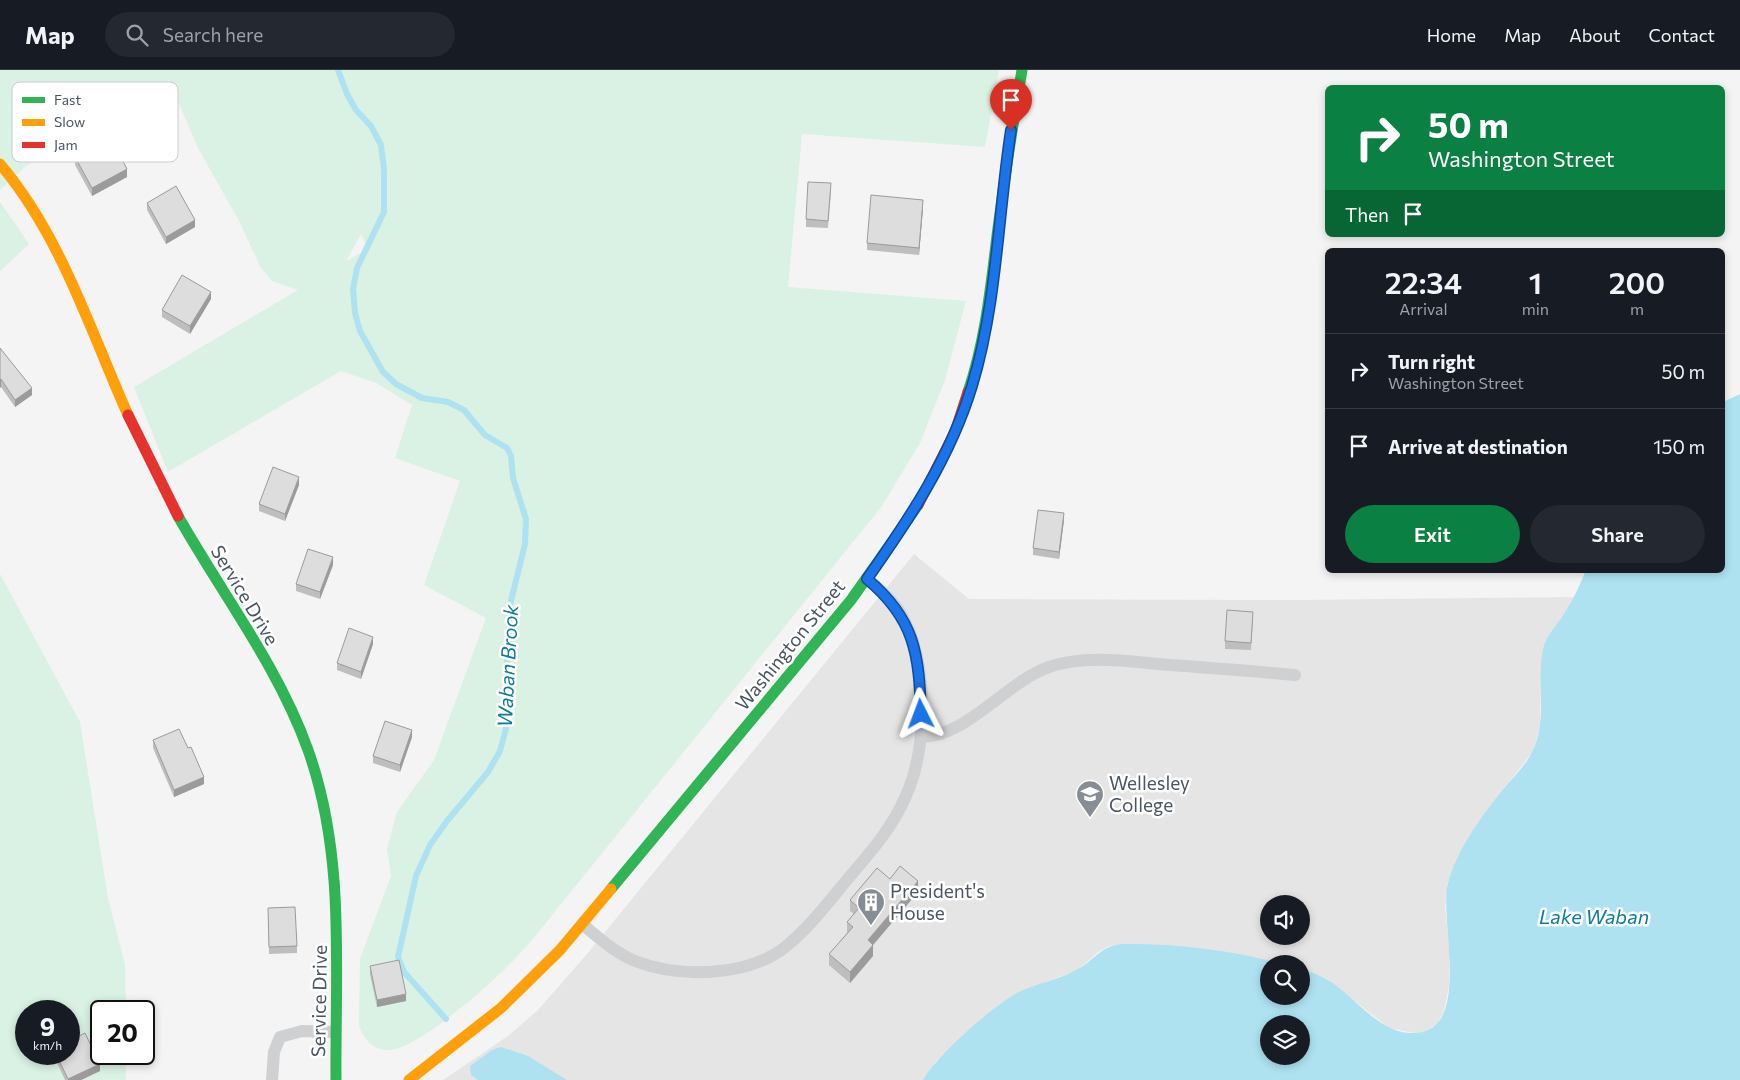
<!DOCTYPE html>
<style>
body{margin:0;font-family:Commissioner,sans-serif;background:#242831;color:#f1f3f6;height:100vh;display:flex;flex-direction:column;font-size:19px;white-space:nowrap}
*{box-sizing:border-box;margin:0}
p{font-size:16px;color:#9ea1a6}
.icon{flex:none;width:28px;height:28px;fill:none;stroke:currentColor;stroke-width:2;stroke-linecap:round;stroke-linejoin:round}
.map{position:relative;flex:1;overflow:hidden}
.side{position:absolute;left:1325px;top:178px;width:400px;height:325px;display:flex;flex-direction:column;background:#171b24;border-radius:8px;box-shadow:0 2px 8px #0003}
.side>*{flex:none}
.banner{position:absolute;left:1325px;top:15px;width:400px;height:152px;border-radius:8px;box-shadow:0 2px 8px #0003;background:#0b8043;color:#fff;overflow:hidden}
.tools{position:absolute;left:1260px;top:825px;display:grid;gap:10px}
.tools a{display:grid;place-items:center;width:50px;height:50px;border-radius:50%;background:#171b24;box-shadow:0 2px 8px #0003;font-size:25px}
.speed{position:absolute;left:15px;top:930px;display:flex;gap:10px;font-size:25px;font-weight:700;text-align:center}
.speed>*{display:grid;place-content:center;width:65px;height:65px;border-radius:50%;background:#171b24;box-shadow:0 2px 8px #0003;line-height:1}
.speed small{font-size:12px;font-weight:400}
.speed .limit{border:2px solid #111;border-radius:8px;background:#fff;color:#111}
.pin{position:absolute;display:grid;place-items:center;width:42px;height:42px;color:#fff;margin:-51px -21px;border-radius:50% 50% 50% 0;rotate:-45deg;box-shadow:0 0 5px #0007}
.pin .icon{rotate:45deg}
.me{position:absolute;width:55px;margin:-28px;rotate:357deg;stroke-linejoin:round;filter:drop-shadow(0 0 4px #0008)}
.turn{display:flex;align-items:center;gap:18px;height:105px;padding:0 20px;font-size:22px}
.turn .icon{width:65px;height:65px;stroke-width:2.5}
.turn b{display:block;font-size:35px;line-height:42px}
.then{display:flex;align-items:center;height:48px;padding:0 20px;background:#0003;gap:10px;font-size:19px}
.eta{display:flex;justify-content:space-evenly;align-items:center;height:85px;text-align:center}
.eta b{font-size:30px;font-weight:600;line-height:35px}
.cta{display:flex;gap:10px;margin-top:auto;padding:10px 20px}
.cta a{flex:1;height:58px;border-radius:30px;background:#0b8043;color:#fff;font-size:20px;font-weight:600;line-height:58px;text-align:center}
.cta a+a{background:#242831;color:#f1f3f6}
ul{padding:0;list-style:none}
li{display:flex;align-items:center;gap:15px;height:75px;padding:0 20px;border-top:1px solid #363941}
li div{flex:1}
li b{display:block;font-size:19px}
li em{font-style:normal}
header{display:flex;align-items:center;gap:30px;box-sizing:border-box;height:70px;padding:0 25px;background:#171b24;border-bottom:1px solid #363941}
header strong{font-size:24px}
nav{display:flex;gap:28px;margin-inline-start:auto;font-size:18px}
.search{width:350px;height:45px;background:#242831;display:flex;align-items:center;gap:12px;box-sizing:border-box;padding:0 18px;border-radius:28px;color:#9ea1a6;font-size:19px}
.map>svg:first-child{display:block}
.education{fill:#e6e5e6;fill-rule:evenodd}
.green{fill:#d9f2e3;fill-rule:evenodd}
.water{fill:#aee2f0;fill-rule:evenodd}
.lines{fill:none;stroke-linecap:round;stroke-linejoin:round}
.stream{stroke:#aee2f0;stroke-width:6}
.lane{stroke:#ced0d2;stroke-width:12}
.fast{stroke:#30b455;stroke-width:11}
.slow{stroke:#ff9f0a;stroke-width:11}
.jam{stroke:#e5322d;stroke-width:11}
.wall{fill:#bebebf}
.shaded-wall{fill:#9b9b9b}
.building{fill:#ddddde;stroke:#9b9b9b}
.route-casing{stroke:#114b97;stroke-width:12}
.route{stroke:#1a73e8;stroke-width:9}
.labels{text-anchor:middle;stroke-width:5;stroke-linejoin:round;paint-order:stroke}
.street-label{font-size:19px;fill:#4a5661;stroke:#fff}
.poi-label{font-size:19px;fill:#4a5661;stroke:#fff;text-anchor:start}
.water-label{font-size:20px;font-style:italic;fill:#0c7c9b;stroke:#fff}
.key{fill:#fff;stroke:#c9ccd0;stroke-width:1}
.key-label{font-size:14px;fill:#4a5661}
</style>
<header>
<strong>Map</strong>
<div class="search"><svg class="icon" aria-label="search" viewBox="0 0 24 24"><circle cx="10" cy="10" r="6"/><path d="M15 15l6 6"/></svg>Search here</div>
<nav><a>Home</a><a>Map</a><a>About</a><a>Contact</a></nav>
</header>
<div class="map">
<svg width="1740" height="1010" viewBox="0 0 1740 1010">
<rect width="100%" height="100%" fill="#f4f4f4"/>
<path class="education" d="M914,484L969,529L1296,530L1576,527L1565,543L1541,602L1540,655L1534,680L1478,753L1465,775L1448,811L1445,837L1449,876V916L1444,941L1438,953L1427,961L1415,963L1389,958L1327,909L1301,899V894H1283L1214,880L1122,874L1109,876L1098,882L1078,900L1029,918L1006,930L937,990L923,1010H443L508,966L538,940L587,884ZM1269,834H1301V866H1269Z"/>
<g class="green">
<path d="M0,0H999L985,77L802,64L788,217L966,231L945,310L920,373L882,436L549,849C536,865 523,881 509,895C487,917 418,979 389,980C373,981 364,969 359,956L360,889L391,806L387,779L397,742L434,690L486,548L424,515L460,411L395,388L412,335L376,313L341,301L168,402L134,317L298,220L272,211L261,198L239,151L198,78L169,10L25,97L0,120ZM361,164L368,179L346,191Z"/>
<polygon points="0,132 29,174 0,201"/>
<path d="M0,504L80,652L108,828L125,895L126,941H101V984H126V1010H0ZM26,941H69V984H26Z"/>
</g>
<g class="water">
<path d="M1740,324V1010H923C935,987 995,934 1019,922C1037,913 1058,910 1076,900C1095,891 1098,877 1121,874C1175,873 1231,880 1283,894H1269V926H1301V899C1315,903 1327,908 1338,917C1363,936 1389,972 1425,961C1469,948 1439,845 1448,813C1457,780 1480,748 1501,722C1512,708 1526,696 1533,680C1548,649 1536,612 1543,579C1546,566 1557,555 1564,544C1573,530 1580,515 1586,500H1722L1723,332ZM1269,954H1301V986H1269Z"/>
<polygon points="501,977 528,986 567,1010 478,1010 471,1005 470,996 492,980"/>
</g>
<g class="lines">
<polyline class="stream" points="338,0 347,24 356,40 371,56 381,75 384,99 384,142 357,198 353,219 355,243 360,261 383,302 396,314 422,328 448,332 464,340 485,365 507,378 511,386 513,408 526,449 525,474 510,535 506,613 507,655 500,681 488,702 447,751 430,775 416,806 398,887 404,902 446,949"/>
<g class="lane">
<path d="M921,667C968,666 1006,612 1049,597C1087,584 1131,592 1170,595C1212,598 1253,601 1295,605"/>
<path d="M582,854C598,867 615,883 635,891C679,908 746,907 784,878C808,859 827,834 846,811C868,785 891,760 905,728C928,678 929,593 901,544C893,530 880,519 867,509"/>
<polyline points="272,1010 274,982 280,967 302,961 335,962"/>
</g>
<g class="fast">
<path d="M968,322C986,269 991,213 998,158C1005,105 1013,53 1022,0"/>
<path d="M178,446C222,524 278,596 308,680C346,786 335,900 336,1010"/>
<polyline points="611,819 851,530 918,435"/>
</g>
<g class="slow">
<path d="M0,94C61,166 90,260 128,345"/>
<polyline points="409,1010 501,938 560,880 611,819"/>
</g>
<g class="jam">
<polyline points="128,345 178,446"/>
<polyline points="918,435 955,362 968,322"/>
</g>
</g>
<g class="wall">
<polygon points="75,87 127,107 92,126 75,95"/>
<polygon points="831,121 828,158 806,157 806,149"/>
<polygon points="147,133 195,157 166,174 147,140"/>
<polygon points="923,138 919,185 867,180 867,173"/>
<polygon points="211,229 190,264 162,247 162,240"/>
<polygon points="0,278 32,325 15,337 1,317"/>
<polygon points="299,415 285,451 259,441 259,434"/>
<polygon points="1064,450 1059,489 1033,485 1033,478"/>
<polygon points="333,495 320,529 296,521 296,514"/>
<polygon points="1253,549 1251,580 1225,579 1225,571"/>
<polygon points="373,574 361,609 337,600 337,593"/>
<polygon points="412,667 400,702 373,693 373,686"/>
<polygon points="153,670 188,678 204,714 174,727 153,678"/>
<polygon points="890,809 918,822 873,875 873,886 850,913 829,895 829,884 847,863 847,852 854,844 850,841 850,830"/>
<polygon points="268,845 297,876 297,883 269,884"/>
<polygon points="370,896 406,931 377,937 370,904"/>
<polygon points="53,984 69,984 100,1001 81,1010 65,1010"/>
</g>
<g class="shaded-wall">
<polygon points="127,99 127,107 92,126 92,118"/>
<polygon points="923,130 923,138 919,185 919,178"/>
<polygon points="195,150 195,157 166,174 166,167"/>
<polygon points="211,222 211,229 190,264 190,256"/>
<polygon points="1,309 1,317 0,318 0,310"/>
<polygon points="32,318 32,325 15,337 15,330"/>
<polygon points="299,407 299,415 285,451 285,444"/>
<polygon points="1064,443 1064,450 1059,489 1059,482"/>
<polygon points="333,487 333,495 320,529 320,522"/>
<polygon points="373,567 373,574 361,609 361,602"/>
<polygon points="412,660 412,667 400,702 400,695"/>
<polygon points="204,707 204,714 174,727 174,720"/>
<polygon points="918,811 918,822 873,875 873,886 850,913 850,902 868,870"/>
<polygon points="406,924 406,931 377,937 377,930"/>
<polygon points="100,994 100,1001 81,1010 68,1010 68,1009"/>
</g>
<g class="building">
<polygon points="111,68 127,99 92,118 75,87"/>
<polygon points="808,112 831,113 828,151 806,149"/>
<polygon points="176,116 195,150 166,167 147,133"/>
<polygon points="871,125 923,130 919,178 867,173"/>
<polygon points="182,205 211,222 190,256 162,240"/>
<polygon points="0,278 32,318 15,330 1,309 0,310"/>
<polygon points="273,397 299,407 285,444 259,434"/>
<polygon points="1038,440 1064,443 1059,482 1033,478"/>
<polygon points="308,479 333,487 320,522 296,514"/>
<polygon points="1227,540 1253,542 1251,573 1225,571"/>
<polygon points="349,558 373,567 361,602 337,593"/>
<polygon points="385,651 412,660 400,695 373,686"/>
<polygon points="179,659 188,678 191,677 204,707 174,720 153,670"/>
<polygon points="900,796 918,811 868,870 873,875 850,902 829,884 853,857 847,852 859,838 850,830 877,798 890,809"/>
<polygon points="295,837 297,876 269,877 268,838"/>
<polygon points="399,890 406,924 377,930 370,896"/>
<polygon points="85,963 100,994 68,1009 56,984 69,984 69,971"/>
</g>
<g class="lines">
<g class="route-casing">
<path id="route" d="M921,644C919,584 915,549 867,509C910,448 950,388 972,316C997,234 998,144 1011,60"/>
</g>
<use href="#route" class="route"/>
</g>
<defs>
<g id="university-pin" transform="scale(1.4375)"><path d="M0 17L-7.5 6A9.5 9.5 0 1 1 7.5 6Z" fill="#868d94" stroke="#fff"/><path d="M0-5L7-2L0 1L-7-2ZM-4 1L0 2.5L4 1V4Q0 6-4 4Z" fill="#fff"/></g>
<g id="building-pin" transform="scale(1.4375)"><path d="M0 17L-7.5 6A9.5 9.5 0 1 1 7.5 6Z" fill="#868d94" stroke="#fff"/><path d="M-4-6H4V6H1V3H-1V6H-4ZM-2.5-4.3h1.7v1.8h-1.7ZM.8-4.3h1.7v1.8H.8ZM-2.5-1h1.7V.8h-1.7ZM.8-1h1.7V.8H.8Z" fill="#fff"/></g>
</defs>
<g fill-rule="evenodd">
<use href="#university-pin" x="1090" y="724"/>
<use href="#building-pin" x="871" y="832"/>
</g>
<g class="labels">
<g class="street-label">
<text transform="translate(245 525) rotate(59)" y="7">Service Drive</text>
<text transform="translate(790 575) rotate(-51)" y="7">Washington Street</text>
<text transform="translate(319 931) rotate(-89)" y="7">Service Drive</text>
</g>
<g class="poi-label">
<text x="1109" y="720">Wellesley<tspan x="1109" dy="22">College</tspan></text>
<text x="890" y="828">President's<tspan x="890" dy="22">House</tspan></text>
</g>
<g class="water-label">
<text transform="translate(508 596) rotate(-87)" y="7">Waban Brook</text>
<text x="1594" y="854">Lake Waban</text>
</g>
</g>
<rect x="12" y="12" width="166" height="80" rx="8" class="key"/>
<rect x="22" y="27" width="23" height="6" fill="#30b455"/>
<rect x="22" y="49" width="23" height="7" fill="#ff9f0a"/>
<rect x="22" y="72" width="23" height="6" fill="#e5322d"/>
<g class="key-label">
<text x="54" y="35">Fast</text>
<text x="54" y="57">Slow</text>
<text x="54" y="80">Jam</text>
</g>
</svg>
<div class="tools">
<a><svg class="icon" aria-label="sound" viewBox="0 0 24 24"><path d="M4 9h4l5-4v14l-5-4H4zM17 9q2 3 0 6"/></svg></a>
<a><svg class="icon" aria-label="search" viewBox="0 0 24 24"><circle cx="10" cy="10" r="6"/><path d="M15 15l6 6"/></svg></a>
<a><svg class="icon" aria-label="layers" viewBox="0 0 24 24"><path d="M12 4l9 5-9 5-9-5zM3 14l9 5 9-5"/></svg></a>
</div>
<div class="speed"><div>9<small>km/h</small></div><div class="limit">20</div></div>
<div class="pin" style="left:1011px;top:60px;background:#d93025"><svg class="icon" aria-label="arrive" viewBox="0 0 24 24"><path d="M6 21V4h12l-3 4 3 4H6"/></svg></div>
<svg class="me" style="left:921px;top:644px" viewBox="-20 -20 40 40"><path d="M0-17L14 15 0 8-14 15z" fill="#1a73e8" stroke="#fff" stroke-width="4"/></svg>
<div class="banner">
<div class="turn"><svg class="icon" aria-label="right" viewBox="0 0 24 24"><path d="M7 20v-9h11M14 6l5 5-5 5"/></svg><div><b>50 m</b>Washington Street</div></div>
<div class="then">Then<svg class="icon" aria-label="arrive" viewBox="0 0 24 24"><path d="M6 21V4h12l-3 4 3 4H6"/></svg></div>
</div>
<section class="side">
<div class="eta">
<div><b>22:34</b><p>Arrival</p></div>
<div><b>1</b><p>min</p></div>
<div><b>200</b><p>m</p></div>
</div>
<ul>
<li><svg class="icon" aria-label="right" viewBox="0 0 24 24"><path d="M7 20v-9h11M14 6l5 5-5 5"/></svg><div><b>Turn right</b><p>Washington Street</p></div><em>50 m</em></li>
<li><svg class="icon" aria-label="arrive" viewBox="0 0 24 24"><path d="M6 21V4h12l-3 4 3 4H6"/></svg><div><b>Arrive at destination</b></div><em>150 m</em></li>
</ul>
<div class="cta"><a>Exit</a><a>Share</a></div>
</section>
</div>
